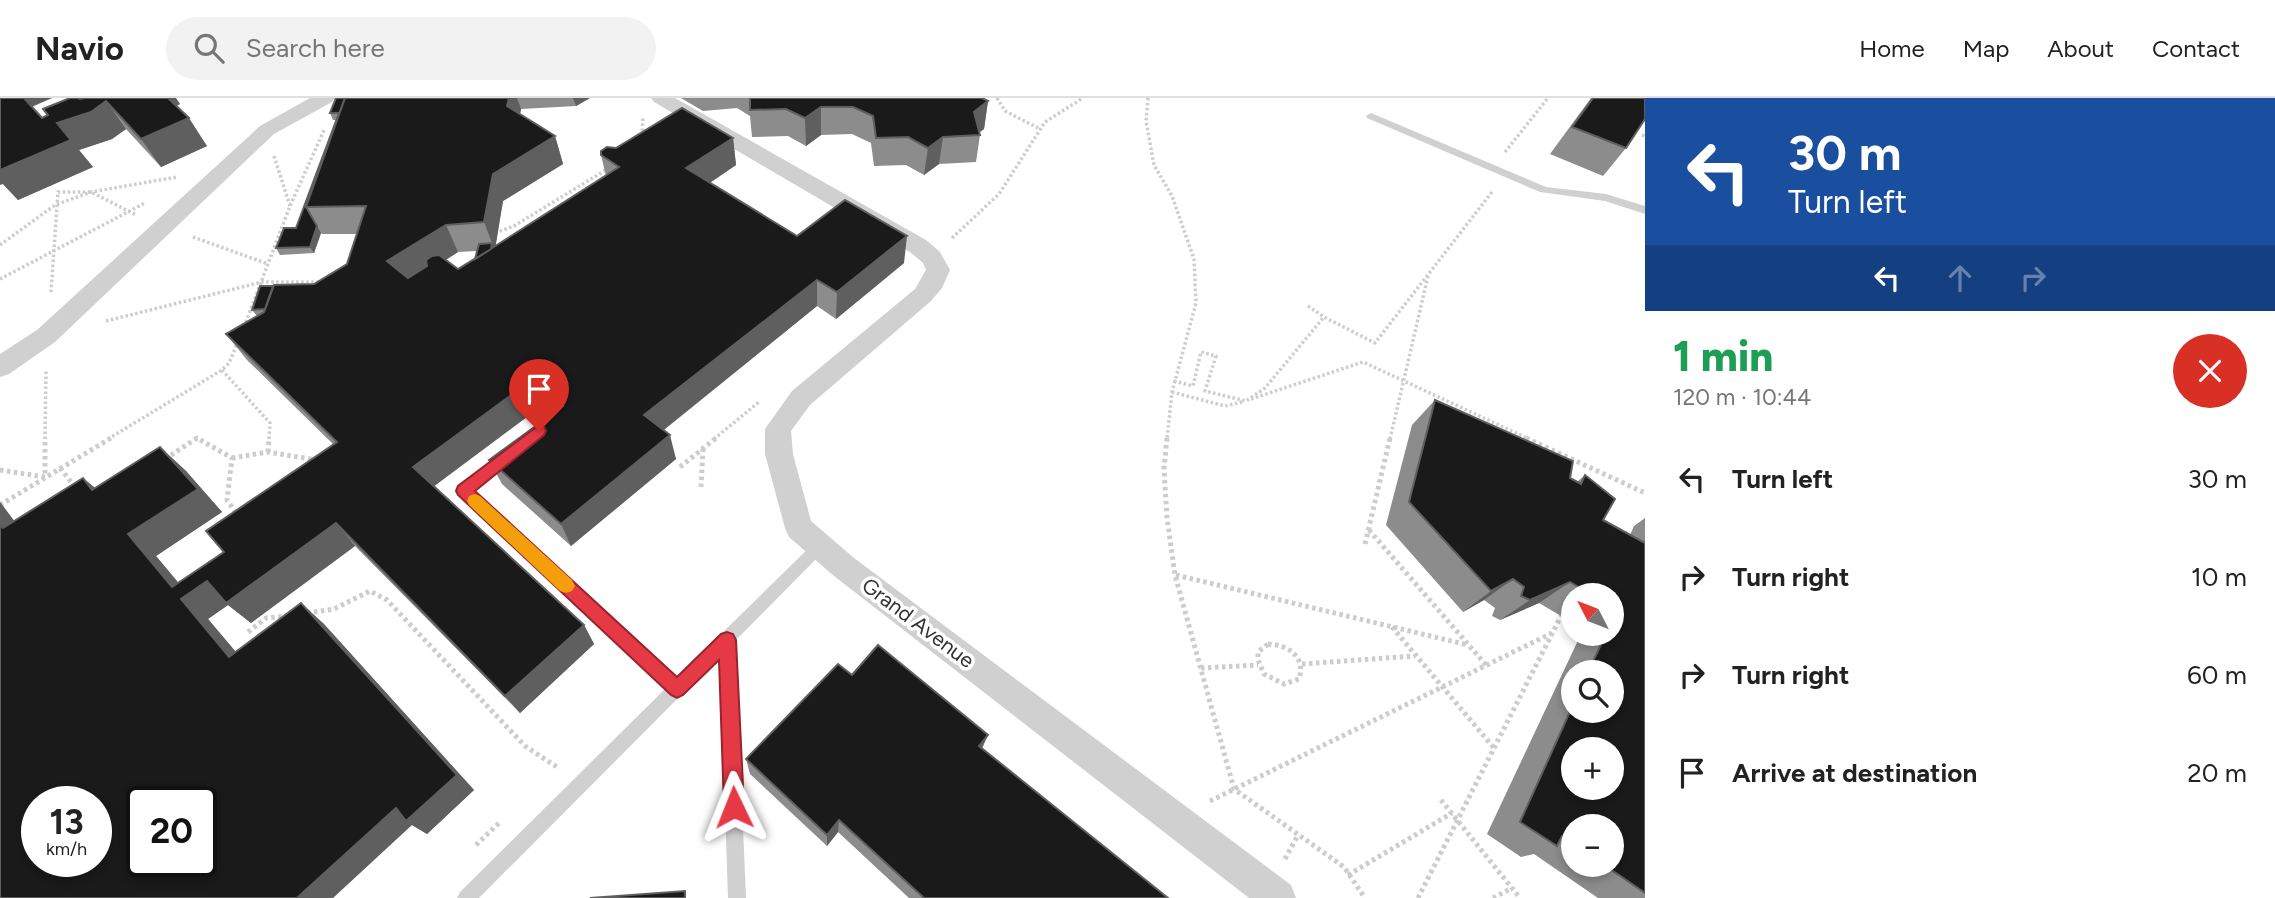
<!DOCTYPE html>
<meta charset="utf-8">
<style>
body{margin:0;font-family:Figtree,sans-serif;background:#f2f2f2;color:#222;height:100vh;display:flex;flex-direction:column;font-size:26px;white-space:nowrap}
*{box-sizing:border-box;margin:0}
p{font-size:23px;color:#767676}
.icon{flex:none;width:38px;height:38px;fill:none;stroke:currentColor;stroke-width:2;stroke-linecap:round;stroke-linejoin:round}
.map{position:relative;flex:1;overflow:hidden}
.panel{display:flex;flex-direction:column;background:#fff;width:630px}
.panel>*{flex:none}
.banner{background:#1a4fa0;color:#fff;overflow:hidden}
.needle{width:46px;rotate:312deg}
.buttons{position:absolute;left:1561px;top:485px;display:grid;gap:14px}
.buttons a{display:grid;place-items:center;width:63px;height:63px;border-radius:50%;background:#fff;box-shadow:0 4px 10px #0003;font-size:35px}
.speed{position:absolute;left:21px;top:688px;display:flex;gap:14px;font-size:35px;font-weight:700;text-align:center}
.speed>*{display:grid;place-content:center;width:91px;height:91px;border-radius:50%;background:#fff;box-shadow:0 4px 10px #0003;line-height:1}
.speed small{font-size:18px;font-weight:400}
.speed .limit{border:4px solid #111;border-radius:10px;background:#fff;color:#111}
.pin{position:absolute;display:grid;place-items:center;width:60px;height:60px;color:#fff;margin:-72px -30px;border-radius:50% 50% 50% 0;rotate:-45deg;box-shadow:0 0 7px #0007}
.pin .icon{rotate:45deg}
.me{position:absolute;width:77px;margin:-38px;rotate:358deg;stroke-linejoin:round;filter:drop-shadow(0 0 5px #0008)}
.turn{display:flex;align-items:center;gap:24px;height:147px;padding:0 28px;font-size:32px}
.turn .icon{width:91px;height:91px;stroke-width:2.5}
.turn b{display:block;font-size:49px;line-height:60px}
.lanes{display:flex;align-items:center;height:66px;padding:0 28px;background:#0003;justify-content:center;gap:35px;direction:ltr}
.lanes .off{opacity:.35}
.round{display:grid;place-items:center;flex:none;width:74px;height:74px;border-radius:37px;background:#f2f2f2}
.headline{display:flex;align-items:center;justify-content:space-between;height:119px;padding:0 28px}
h1{font-size:42px;font-weight:800;line-height:52px;color:#1e9e55}
ul{padding:0;list-style:none}
li{display:flex;align-items:center;gap:21px;height:98px;padding:0 28px}
li div{flex:1}
li b{display:block;font-size:26px}
li em{font-style:normal}
header{display:flex;align-items:center;gap:42px;box-sizing:border-box;height:98px;padding:0 35px;background:#fff;border-bottom:2px solid #e0e0e0}
header strong{font-size:33px}
nav{display:flex;gap:38px;margin-inline-start:auto;font-size:24px}
.search{width:490px;height:63px;background:#f2f2f2;display:flex;align-items:center;gap:18px;box-sizing:border-box;padding:0 24px;border-radius:38px;color:#767676;font-size:26px}
main{display:flex;flex:1;min-height:0}
.map>svg:first-child{display:block}
.lines{fill:none;stroke-linecap:round;stroke-linejoin:round}
.path-far1{stroke:#cdcdcd;stroke-width:3.5;stroke-dasharray:2.5 2.5;stroke-linecap:butt}
.path{stroke:#cdcdcd;stroke-width:5;stroke-dasharray:3.5 3.5;stroke-linecap:butt}
.lane{fill:#d0d0d0;fill-rule:evenodd}
.street{fill:#d0d0d0;fill-rule:evenodd}
.wall{fill:#8c8c8c;fill-rule:evenodd}
.shaded-wall{fill:#5f5f5f}
.building{fill:#1a1a1a;stroke:#5f5f5f;stroke-width:2;fill-rule:evenodd}
.route{fill:#e63946;stroke:#96252e;stroke-width:2}
.slow{fill:#f59e0b}
.labels{text-anchor:middle;stroke-width:7;stroke-linejoin:round;paint-order:stroke}
.street-label{font-size:21px;fill:#333;stroke:#fff}
</style>
<header>
<strong>Navio</strong>
<div class="search"><svg class="icon" aria-label="search" viewBox="0 0 24 24"><circle cx="10" cy="10" r="6"/><path d="M15 15l6 6"/></svg>Search here</div>
<nav><a>Home</a><a>Map</a><a>About</a><a>Contact</a></nav>
</header>
<main>
<div class="map">
<svg width="1645" height="800" viewBox="0 0 1645 800">
<rect width="100%" height="100%" fill="#fff"/>
<g class="lines">
<g class="path-far1">
<polyline points="997,0 1005,13 1040,31"/>
<polyline points="1148,0 1146,23 1154,67 1172,98 1194,161 1196,205 1172,294 1167,341"/>
<polyline points="1642,37 1645,38"/>
<polyline points="642,38 643,18"/>
<polyline points="1505,54 1548,0"/>
<polyline points="274,58 290,108"/>
<polyline points="495,135 514,128 609,70"/>
<polyline points="193,139 268,166"/>
<polyline points="952,140 999,96 1045,24 1083,0"/>
<polyline points="0,147 55,107 91,94 177,79"/>
<polyline points="0,181 145,105"/>
<polyline points="51,194 58,94 91,94 136,117"/>
<polyline points="1308,208 1324,219"/>
<polyline points="106,223 262,184 323,184"/>
<polyline points="244,229 290,108 325,30"/>
<polyline points="222,272 270,325 269,341"/>
<polyline points="1174,283 1193,288 1201,254 1216,258 1205,293 1246,303 1265,290 1324,219 1375,245 1492,94"/>
<polyline points="1172,294 1225,308 1242,304"/>
<polyline points="1251,301 1363,264 1529,341"/>
<polyline points="45,341 46,273"/>
<polyline points="108,341 222,272 229,265 238,244"/>
<polyline points="195,341 199,341"/>
<polyline points="714,341 759,304"/>
<polyline points="1390,341 1428,178"/>
</g>
<g class="path">
<polyline points="1167,340 1164,370 1167,420 1175,477 1234,691 1344,769 1365,800"/>
<polyline points="1526,340 1645,395"/>
<polyline points="268,354 269,340"/>
<polyline points="232,360 268,354 316,362"/>
<polyline points="165,361 197,340 232,360 227,402 237,416"/>
<polyline points="680,369 716,340"/>
<polyline points="60,370 75,389"/>
<polyline points="0,372 45,379 45,340"/>
<polyline points="701,389 703,351"/>
<polyline points="0,407 111,340"/>
<polyline points="1369,432 1486,567"/>
<polyline points="1365,446 1390,340"/>
<polyline points="1176,477 1468,547"/>
<polyline points="307,515 334,511 370,493 387,502 525,648 557,669"/>
<polyline points="1392,529 1494,650"/>
<polyline points="248,534 266,520 288,518"/>
<path d="M1268,546C1289,547 1306,559 1299,581L1284,586L1264,576L1258,562V554Z"/>
<polyline points="1302,566 1415,558"/>
<polyline points="1201,570 1258,567"/>
<polyline points="1441,702 1520,800"/>
<polyline points="1210,703 1552,535"/>
<polyline points="476,747 500,724"/>
<polyline points="1285,761 1298,737"/>
<polyline points="1348,777 1452,715"/>
<polyline points="1418,800 1561,518"/>
<polyline points="1493,800 1512,790"/>
</g>
<g class="lane">
<polygon points="1371,15 1546,89 1606,96 1645,108 1645,116 1605,103 1540,94 1367,20 1366,18"/>
<polygon points="507,352 512,354 514,358 512,362 474,393 676,580 814,445 819,443 824,445 826,449 824,453 735,543 746,800 728,800 720,558 479,800 457,800 460,794 665,591 459,397 457,393 459,389"/>
</g>
<g class="street">
<polygon points="310,0 335,0 332,4 274,36 55,244 9,276 0,279 0,256 37,232 260,28"/>
<polygon points="651,0 675,0 926,142 940,154 950,172 942,190 931,203 810,307 791,333 793,356 811,423 854,460 1291,787 1296,800 1249,800 834,478 789,439 785,430 765,356 765,331 792,293 915,191 926,172 923,165 910,154 654,4"/>
</g>
</g>
<g class="wall">
<polygon points="0,0 52,0 32,9 42,20 80,1 180,6 176,8 207,48 161,69 126,31 112,41 79,52 93,69 18,102 3,86"/>
<path d="M336,0H590L576,8L521,11L520,16L555,38L563,66L503,103L495,148L606,78L601,57L616,50L733,40L736,67L710,85L797,138L904,165L836,221L817,208L664,332L676,361L571,448L502,386L489,362L553,316L543,307L434,388L584,527L594,546L520,615L355,448L251,525L228,507L208,521L236,554L323,525L474,692L427,736L412,727L0,800V404L14,423L83,380L95,390L160,349L186,373L222,414L156,458L178,485L224,454L333,346L247,262L226,236L257,218L252,212L273,188L314,186L347,166L357,136H322L321,135L314,155L280,157L276,150L296,130L337,22H333L330,15ZM477,153L475,161L458,171L446,162L458,154Z"/>
<polygon points="681,0 982,0 988,3 984,31 979,34 980,37 976,64 939,66 924,77 906,67 874,68 871,45 852,36 821,37 806,48 788,38 752,39 750,18 737,10 703,13"/>
<polygon points="1591,0 1645,0 1626,50 1603,78 1550,56"/>
<path d="M1435,302L1570,380L1577,384L1585,377L1603,422L1630,437L1634,428L1645,420V800H1598L1534,756L1521,759L1487,736L1581,536H1612V497H1573V525L1539,505L1500,522L1492,518L1495,510L1484,502L1463,514L1386,427L1412,327ZM1573,574H1612L1573,612ZM1573,728L1612,766H1573Z"/>
<polygon points="852,577 988,637 982,651 1168,800 909,800 838,734 827,748 750,676 746,661"/>
</g>
<g class="shaded-wall">
<polygon points="22,0 52,0 30,9"/>
<polygon points="162,0 176,0 180,6 169,11"/>
<polygon points="509,0 517,0 521,11 516,35 507,8"/>
<polygon points="573,0 590,0 576,8"/>
<polygon points="106,3 126,31 112,41 79,52 93,69 18,102 3,86 0,87 0,72 57,25"/>
<polygon points="988,3 984,31 976,37 974,14"/>
<polygon points="821,9 821,37 806,48 805,20"/>
<polygon points="189,20 207,48 161,69 141,41"/>
<polygon points="555,38 563,66 503,103 495,152 488,165 492,145 484,124 493,76"/>
<polygon points="943,39 939,66 924,77 928,50"/>
<polygon points="733,40 736,67 690,98 686,70"/>
<polygon points="446,127 458,154 401,190 387,163"/>
<polygon points="317,128 321,135 314,155 310,149"/>
<polygon points="907,138 904,165 836,221 837,194"/>
<polygon points="817,182 817,208 651,342 644,317"/>
<polygon points="532,282 543,307 429,392 413,369"/>
<polygon points="670,337 676,361 571,448 561,426"/>
<polygon points="160,349 186,373 222,414 156,458 188,496 207,483 336,425 355,448 251,525 228,507 208,521 256,578 229,559 128,436"/>
<polygon points="83,380 112,404 92,392"/>
<polygon points="0,404 36,452 3,430 0,426"/>
<polygon points="1513,481 1484,502 1463,514 1491,493"/>
<polygon points="1570,484 1539,505 1500,522 1530,502"/>
<polygon points="301,505 323,525 474,692 427,736 412,727 333,800 297,800 396,710"/>
<polygon points="584,527 594,546 520,615 505,598"/>
<polygon points="988,637 980,653 979,648"/>
<polygon points="839,722 838,734 827,748 827,737"/>
</g>
<g class="building">
<polygon points="0,0 24,0 42,20 48,17 43,11 70,0 78,0 80,1 85,0 168,0 189,20 141,41 106,3 91,14 57,25 71,42 0,72"/>
<polygon points="336,0 345,0 306,109 317,128 310,149 276,150 284,130 296,130 339,15 330,15"/>
<path d="M345,0H509L507,8L555,38L493,76L484,124L446,127L387,163L408,180L427,168L426,162L432,158L439,157L458,171L489,152L619,69L601,57V53L607,49L616,50L682,10L733,40L686,70L797,138L845,102L907,138L837,194L817,182L644,317L670,337L561,426L489,362L563,308L532,282L413,369L584,527L505,598L336,425L226,505L207,483L181,501L229,559L301,505L457,677L406,723L396,710L297,800H0V426L3,430L83,380L92,392L160,349L198,391L128,436L172,489L224,454L206,433L337,344L226,236L264,214L274,187L314,186L347,166L366,108L306,109ZM37,704H96V763H37ZM142,704H201V763H142Z"/>
<polygon points="750,0 982,0 988,3 974,14 980,37 943,39 928,50 908,39 876,40 873,18 853,9 821,9 805,20 786,11 750,12"/>
<polygon points="1593,0 1645,0 1645,21 1626,50 1572,29"/>
<polygon points="492,145 491,151 475,161 479,146"/>
<polygon points="260,188 273,188 265,211 252,212"/>
<path d="M1435,302L1573,363L1570,380L1581,386L1585,377L1615,401L1603,422L1645,445V795L1603,766H1612V728H1573V746L1562,738L1557,748L1520,724L1573,607V612H1612V574H1588L1606,536H1612V522L1617,511L1612,508V497H1593L1570,484L1530,502L1521,498L1524,489L1513,481L1491,493L1409,404ZM1573,651H1612V690H1573Z"/>
<polygon points="878,547 988,637 979,648 1168,800 924,800 839,722 827,737 746,661 838,566 852,577"/>
<polygon points="685,793 685,800 590,800"/>
</g>
<polygon class="route" points="539,327 544,328 546,333 544,337 475,393 677,579 721,536 727,534 733,536 736,542 744,709 741,716 734,719 727,716 724,709 719,562 683,597 677,600 671,597 458,397 456,393 458,388"/>
<polygon class="slow" points="475,396 480,398 572,482 575,488 572,493 566,495 560,493 469,407 467,403 469,398"/>
<g class="labels">
<g class="street-label">
<text transform="translate(918 525) rotate(37)" y="7">Grand Avenue</text>
</g>
</g>
</svg>
<div class="buttons">
<a><svg class="needle" viewBox="-14 -14 28 28"><path d="M0-13l5 13h-10z" fill="#e53935"/><path d="M0 13l5-13h-10z" fill="#767676"/></svg></a>
<a><svg class="icon" aria-label="search" viewBox="0 0 24 24"><circle cx="10" cy="10" r="6"/><path d="M15 15l6 6"/></svg></a>
<a>+</a>
<a>−</a>
</div>
<div class="speed"><div>13<small>km/h</small></div><div class="limit">20</div></div>
<div class="pin" style="left:539px;top:333px;background:#d93025"><svg class="icon" aria-label="arrive" viewBox="0 0 24 24"><path d="M6 21V4h12l-3 4 3 4H6"/></svg></div>
<svg class="me" style="left:734px;top:709px" viewBox="-20 -20 40 40"><path d="M0-17L14 15 0 8-14 15z" fill="#e63946" stroke="#fff" stroke-width="4"/></svg>
</div>
<section class="panel">
<div class="banner">
<div class="turn"><svg class="icon" aria-label="left" viewBox="0 0 24 24"><path d="M17 20v-9H6M10 6l-5 5 5 5"/></svg><div><b>30 m</b>Turn left</div></div>
<div class="lanes"><svg class="icon" aria-label="left" viewBox="0 0 24 24"><path d="M17 20v-9H6M10 6l-5 5 5 5"/></svg><svg class="icon off" aria-label="ahead" viewBox="0 0 24 24"><path d="M12 20V5M6 11l6-6 6 6"/></svg><svg class="icon off" aria-label="right" viewBox="0 0 24 24"><path d="M7 20v-9h11M14 6l5 5-5 5"/></svg></div>
</div>
<div class="headline"><div><h1>1 min</h1><p>120 m · 10:44</p></div><a class="round" style="background:#d93025;color:#fff"><svg class="icon" aria-label="close" viewBox="0 0 24 24"><path d="M6 6l12 12M18 6L6 18"/></svg></a></div>
<ul>
<li><svg class="icon" aria-label="left" viewBox="0 0 24 24"><path d="M17 20v-9H6M10 6l-5 5 5 5"/></svg><div><b>Turn left</b></div><em>30 m</em></li>
<li><svg class="icon" aria-label="right" viewBox="0 0 24 24"><path d="M7 20v-9h11M14 6l5 5-5 5"/></svg><div><b>Turn right</b></div><em>10 m</em></li>
<li><svg class="icon" aria-label="right" viewBox="0 0 24 24"><path d="M7 20v-9h11M14 6l5 5-5 5"/></svg><div><b>Turn right</b></div><em>60 m</em></li>
<li><svg class="icon" aria-label="arrive" viewBox="0 0 24 24"><path d="M6 21V4h12l-3 4 3 4H6"/></svg><div><b>Arrive at destination</b></div><em>20 m</em></li>
</ul>
</section>
</main>
